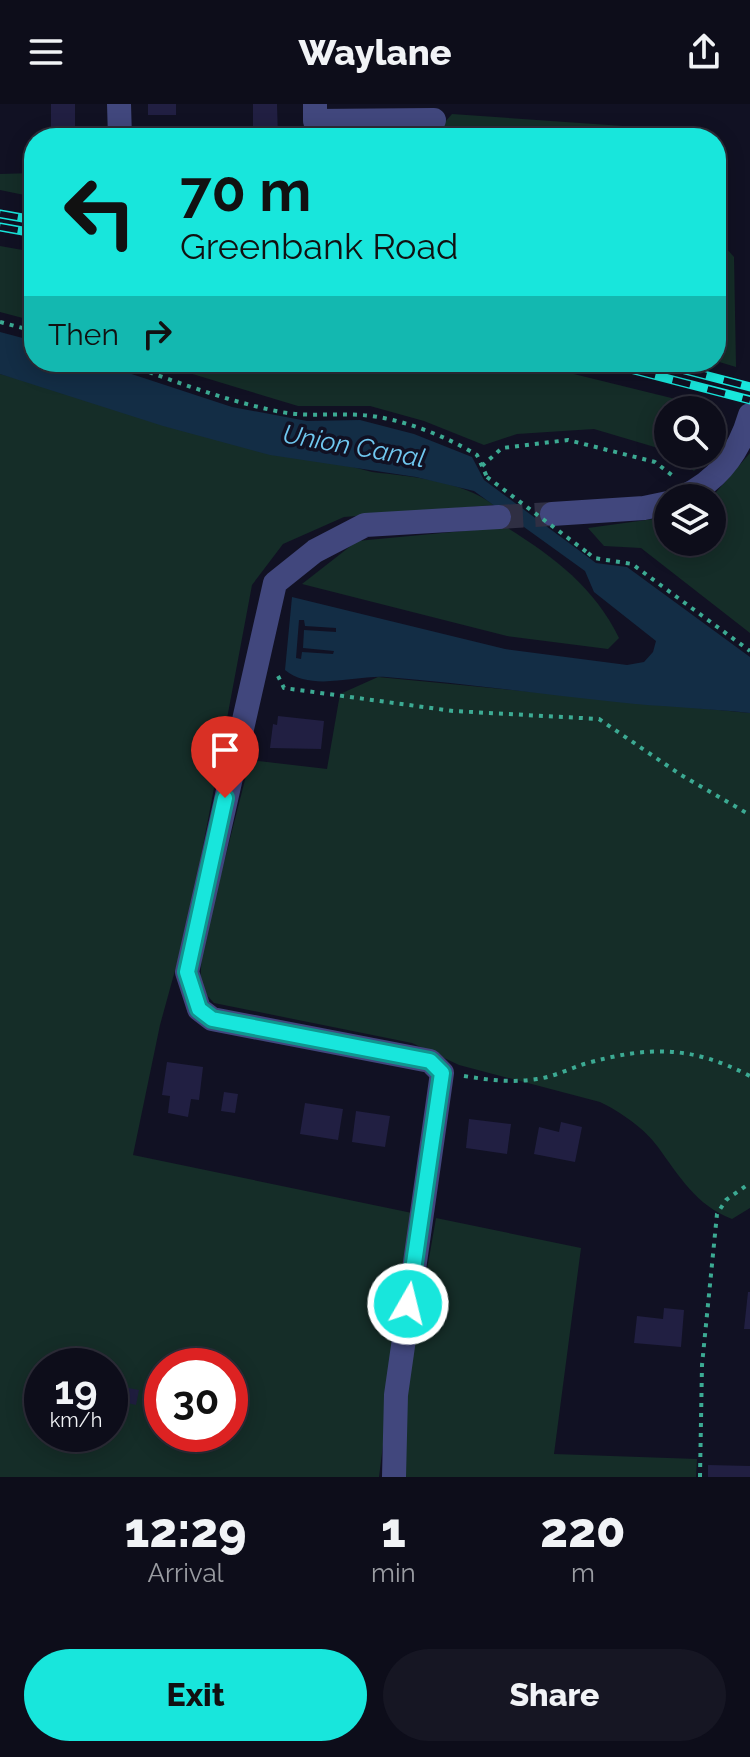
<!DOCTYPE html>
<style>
body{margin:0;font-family:Raleway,sans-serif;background:#161623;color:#f1f3f6;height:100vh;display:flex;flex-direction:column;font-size:30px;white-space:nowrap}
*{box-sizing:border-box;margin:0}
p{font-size:26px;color:#9a9ca2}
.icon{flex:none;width:44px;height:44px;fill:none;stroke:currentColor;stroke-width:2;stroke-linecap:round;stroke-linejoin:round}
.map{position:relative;height:1373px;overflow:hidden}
.side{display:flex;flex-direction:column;background:#0d0d1a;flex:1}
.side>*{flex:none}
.top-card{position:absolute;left:24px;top:24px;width:702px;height:244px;border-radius:32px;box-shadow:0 4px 20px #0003,0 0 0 2px #2d2d39;background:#18e6dc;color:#111;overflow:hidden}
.buttons{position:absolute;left:654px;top:292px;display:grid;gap:16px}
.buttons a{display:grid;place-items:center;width:72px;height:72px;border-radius:50%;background:#0d0d1a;box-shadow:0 4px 20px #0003,0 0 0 2px #2d2d39;font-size:40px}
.speed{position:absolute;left:24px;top:1244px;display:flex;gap:16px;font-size:40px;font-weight:700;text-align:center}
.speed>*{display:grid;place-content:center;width:104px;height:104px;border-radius:50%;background:#0d0d1a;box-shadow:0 4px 20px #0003,0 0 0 2px #2d2d39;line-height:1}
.speed small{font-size:20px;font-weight:400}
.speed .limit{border:12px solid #d22;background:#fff;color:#111}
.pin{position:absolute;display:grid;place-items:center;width:68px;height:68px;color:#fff;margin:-82px -34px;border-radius:50% 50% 50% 0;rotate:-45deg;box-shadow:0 0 8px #0007}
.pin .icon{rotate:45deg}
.me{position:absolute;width:88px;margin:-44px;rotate:8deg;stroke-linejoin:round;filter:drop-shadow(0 0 6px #0008)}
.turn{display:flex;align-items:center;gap:28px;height:168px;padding:0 24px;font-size:36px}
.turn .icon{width:104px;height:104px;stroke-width:2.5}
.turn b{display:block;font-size:56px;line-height:68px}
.then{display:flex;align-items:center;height:76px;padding:0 24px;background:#0003;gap:16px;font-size:30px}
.eta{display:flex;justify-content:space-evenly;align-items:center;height:136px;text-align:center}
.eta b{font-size:48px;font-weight:800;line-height:56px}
.action{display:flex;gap:16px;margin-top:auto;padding:16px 24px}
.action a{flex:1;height:92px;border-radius:48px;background:#18e6dc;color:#111;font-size:32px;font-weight:800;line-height:92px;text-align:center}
.action a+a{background:#161623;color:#f1f3f6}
header{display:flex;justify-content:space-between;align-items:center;height:104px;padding:0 24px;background:#0d0d1a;font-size:36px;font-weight:800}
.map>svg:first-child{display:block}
.green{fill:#152d28;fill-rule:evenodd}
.water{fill:#132d45}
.pier{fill:#111123}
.building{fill:#211f42}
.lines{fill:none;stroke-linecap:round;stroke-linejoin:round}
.minor-tunnel{stroke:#2f2f43;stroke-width:24;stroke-dasharray:24 12;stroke-linecap:butt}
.path{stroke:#3caa93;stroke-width:4;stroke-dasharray:4 6;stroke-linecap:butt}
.minor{stroke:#41477d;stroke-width:24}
.rail-casing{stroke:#18e6dc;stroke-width:9}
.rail{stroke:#111123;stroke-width:6;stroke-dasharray:18;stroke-linecap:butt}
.path-bridge{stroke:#3caa93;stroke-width:4;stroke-dasharray:4 6;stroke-linecap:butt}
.route-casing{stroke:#10968f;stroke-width:20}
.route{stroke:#18e6dc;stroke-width:14}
.labels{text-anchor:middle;stroke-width:7;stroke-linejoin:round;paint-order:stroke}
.water-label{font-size:26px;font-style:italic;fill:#70c8f0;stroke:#111123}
</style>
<header><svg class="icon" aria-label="menu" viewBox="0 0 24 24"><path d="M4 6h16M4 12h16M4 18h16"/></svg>Waylane<svg class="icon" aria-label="share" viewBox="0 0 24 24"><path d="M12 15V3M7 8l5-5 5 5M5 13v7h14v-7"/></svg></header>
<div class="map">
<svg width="750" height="1373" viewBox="0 0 750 1373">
<rect width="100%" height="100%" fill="#111123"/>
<g class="green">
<polygon points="452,10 623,22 632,34 431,34"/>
<polygon points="34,69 34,93 0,86 0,70"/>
<polygon points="716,133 734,153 736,263 716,257"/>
<polygon points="0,142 34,148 34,217 0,208"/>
<polygon points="153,258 525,258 712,304 723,320 712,347 712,306 668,306 668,347 594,325 517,330 484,341 424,317 370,302 298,302"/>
<path d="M0,270L372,368C414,373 459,376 494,401L344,413L283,440L252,481L190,812L160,921L133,1051L412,1109L379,1373H0ZM42,1262H110V1330H42ZM162,1262H230V1330H162Z"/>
<polygon points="750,349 750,529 641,444 604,442 588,424 668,413 668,438 712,438 711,394"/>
<polygon points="672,350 710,350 694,367"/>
<path d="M506,423C554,453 594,483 619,534L608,545L507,532L302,480L357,437Z"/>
<path d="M378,573L750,609V1104L732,1115C697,1102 679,1072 658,1043C645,1025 621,1008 600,998L459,961L412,939L214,899L200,884L202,845L250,656L327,665L340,590Z"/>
<polygon points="436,1114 581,1144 554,1350 697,1355 696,1373 403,1373 405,1292"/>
</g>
<path class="water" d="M0,228L34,237V258H95L232,303L307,317L360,316L414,330L472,353L484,376L596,459L627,463L750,553V609C706,604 661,603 616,598C539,590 463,579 386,573C355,571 311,588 285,566L292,493L505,545L627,561L644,558L653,548L656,537L594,488L585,467L474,387L416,373L270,351L163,322L0,270Z"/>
<polygon class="pier" points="299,516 304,516 305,522 336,524 336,528 304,526 303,544 334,547 333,550 302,548 301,555 296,554"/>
<g class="building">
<rect x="51" y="0" width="24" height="34"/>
<rect x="148" y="0" width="28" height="11"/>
<polygon points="253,0 277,0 278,34 253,34"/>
<polygon points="278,612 324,617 321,645 270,644 273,620 277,621"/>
<polygon points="167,958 203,963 199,996 191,995 188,1013 168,1009 170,992 162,991"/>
<polygon points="224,988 238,990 235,1009 221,1007"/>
<polygon points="305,999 343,1005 338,1036 300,1030"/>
<polygon points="356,1007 390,1012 385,1043 352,1038"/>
<polygon points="469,1015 511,1020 507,1050 466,1044"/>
<polygon points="561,1018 582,1023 575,1058 534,1050 539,1023 559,1028"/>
<polygon points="748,1188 750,1188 750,1225 744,1225"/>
<polygon points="664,1204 684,1206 681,1243 634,1239 637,1212 663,1215"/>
<polygon points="123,1283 139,1286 136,1301 120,1297"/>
<polygon points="708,1361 750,1362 750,1373 708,1373"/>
</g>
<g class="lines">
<polyline class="minor-tunnel" points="499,413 552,410"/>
<g class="path">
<polyline points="0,218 34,227"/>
<path d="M121,258C174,277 226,297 281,308C308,313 333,309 361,311C398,313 446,332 477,351L487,373"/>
<polyline points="482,362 502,344 568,336 655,358 673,372"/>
<polyline points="588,449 594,454 632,460 750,547"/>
<polyline points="278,572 284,584 453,607 599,615 681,671 750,711"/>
<path d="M464,972C489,976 512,979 537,975C553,973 569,965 584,960C648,942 690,941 750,972"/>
<polyline points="700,1373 702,1261 717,1110 726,1096 750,1079"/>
</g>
<g class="minor">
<polyline points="119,0 120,34"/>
<polyline points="315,0 315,17 434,16"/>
<path d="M681,394C718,377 739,349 750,311"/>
<polyline points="552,410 644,404 668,399"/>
<polyline points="394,1373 396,1291 442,969 430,957 212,915 199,905 187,868 275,479 315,447 365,421 499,413"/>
</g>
<g class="rail-casing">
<g id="rail">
<polyline points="0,110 34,116"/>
<polyline points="0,123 34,129"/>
<polyline points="603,258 750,296"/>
<polyline points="654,258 750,283"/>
</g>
</g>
<use href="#rail" class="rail"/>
<polyline class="path-bridge" points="487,373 588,449"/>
</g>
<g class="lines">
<g class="route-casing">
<polyline id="route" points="225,694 187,868 199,905 212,915 430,957 442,969 408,1200"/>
</g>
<use href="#route" class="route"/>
</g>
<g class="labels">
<g class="water-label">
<text transform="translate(354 342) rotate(10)" y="9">Union Canal</text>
</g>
</g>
</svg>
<div class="buttons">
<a><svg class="icon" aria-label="search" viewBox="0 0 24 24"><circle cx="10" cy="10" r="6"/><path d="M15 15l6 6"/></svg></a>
<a><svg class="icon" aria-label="layers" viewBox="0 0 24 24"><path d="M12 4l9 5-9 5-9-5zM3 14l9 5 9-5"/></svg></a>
</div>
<div class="speed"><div>19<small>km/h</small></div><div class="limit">30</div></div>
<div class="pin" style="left:225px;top:694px;background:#d93025"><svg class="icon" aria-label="arrive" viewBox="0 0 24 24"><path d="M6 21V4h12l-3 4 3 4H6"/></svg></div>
<svg class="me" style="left:408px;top:1200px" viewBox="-20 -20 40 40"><circle r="17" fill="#18e6dc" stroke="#fff" stroke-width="3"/><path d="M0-11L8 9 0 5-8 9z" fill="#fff"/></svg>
<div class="top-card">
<div class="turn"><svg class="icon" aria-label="left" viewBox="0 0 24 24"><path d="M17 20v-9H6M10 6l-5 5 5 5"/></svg><div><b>70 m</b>Greenbank Road</div></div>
<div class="then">Then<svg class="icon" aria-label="right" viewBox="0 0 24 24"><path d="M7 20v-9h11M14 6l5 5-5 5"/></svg></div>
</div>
</div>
<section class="side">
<div class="eta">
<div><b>12:29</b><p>Arrival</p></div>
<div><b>1</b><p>min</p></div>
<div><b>220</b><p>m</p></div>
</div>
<div class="action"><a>Exit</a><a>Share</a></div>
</section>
